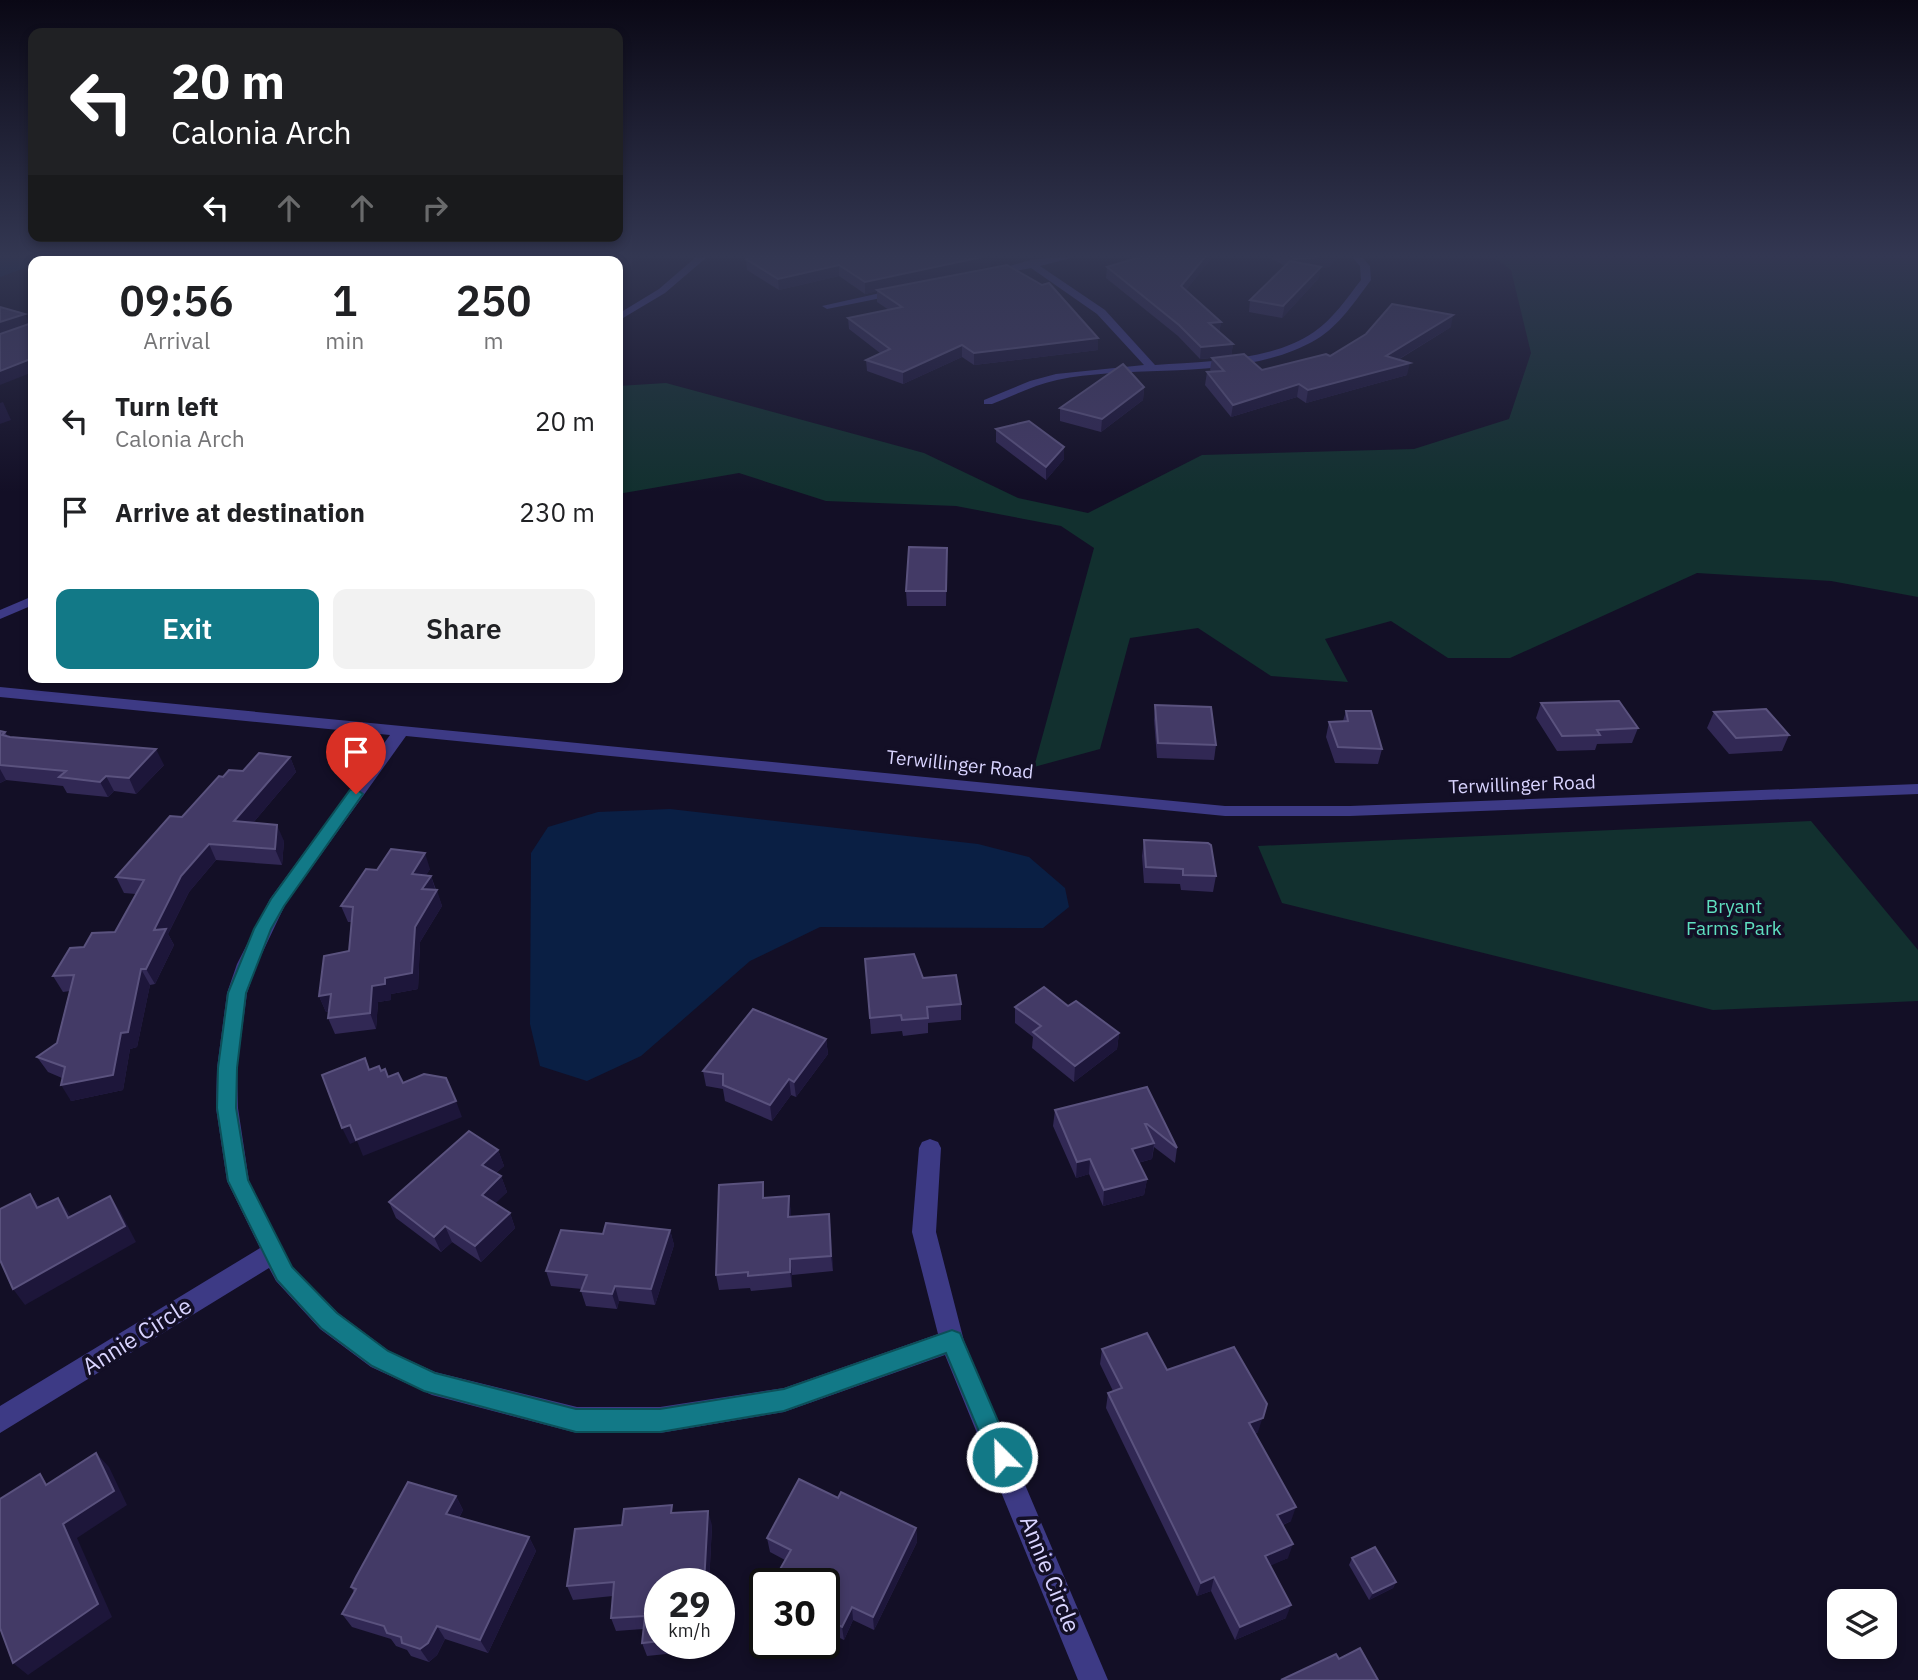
<!DOCTYPE html>
<style>
body{margin:0;font-family:"IBM Plex Sans",sans-serif;background:#f2f2f2;color:#202124;height:100vh;display:flex;flex-direction:column;font-size:26px;white-space:nowrap}
*{box-sizing:border-box;margin:0}
p{font-size:23px;color:#757577}
.icon{flex:none;width:38px;height:38px;fill:none;stroke:currentColor;stroke-width:2;stroke-linecap:round;stroke-linejoin:round}
.map{position:relative;flex:1;overflow:hidden}
.drawer{position:absolute;left:28px;top:256px;width:595px;height:427px;display:flex;flex-direction:column;background:#fff;border-radius:14px;box-shadow:0 4px 10px #0003}
.drawer>*{flex:none}
.top-card{position:absolute;left:28px;top:28px;width:595px;height:214px;border-radius:14px;box-shadow:0 4px 10px #0003;background:#202124;color:#fff;overflow:hidden}
.controls{position:absolute;left:1827px;top:1589px;display:grid;gap:14px}
.controls a{display:grid;place-items:center;width:70px;height:70px;border-radius:14px;background:#fff;box-shadow:0 4px 10px #0003;font-size:35px}
.speed{position:absolute;left:644px;top:1568px;display:flex;gap:14px;font-size:35px;font-weight:700;text-align:center}
.speed>*{display:grid;place-content:center;width:91px;height:91px;border-radius:50%;background:#fff;box-shadow:0 4px 10px #0003;line-height:1}
.speed small{font-size:18px;font-weight:400}
.speed .limit{border:4px solid #111;border-radius:10px;background:#fff;color:#111}
.pin{position:absolute;display:grid;place-items:center;width:60px;height:60px;color:#fff;margin:-72px -30px;border-radius:50% 50% 50% 0;rotate:-45deg;box-shadow:0 0 7px #0007}
.pin .icon{rotate:45deg}
.me{position:absolute;width:77px;margin:-38px;rotate:337deg;stroke-linejoin:round;filter:drop-shadow(0 0 5px #0008)}
.turn{display:flex;align-items:center;gap:24px;height:147px;padding:0 28px;font-size:32px}
.turn .icon{width:91px;height:91px;stroke-width:2.5}
.turn b{display:block;font-size:49px;line-height:60px}
.lanes{display:flex;align-items:center;height:66px;padding:0 28px;background:#0003;justify-content:center;gap:35px;direction:ltr}
.lanes .off{opacity:.35}
.eta{display:flex;justify-content:space-evenly;align-items:center;height:119px;text-align:center}
.eta b{font-size:42px;font-weight:600;line-height:49px}
.action{display:flex;gap:14px;margin-top:auto;padding:14px 28px}
.action a{flex:1;height:80px;border-radius:14px;background:#127987;color:#fff;font-size:28px;font-weight:600;line-height:80px;text-align:center}
.action a+a{background:#f2f2f2;color:#202124}
ul{padding:0;list-style:none}
li{display:flex;align-items:center;gap:21px;height:91px;padding:0 28px}
li div{flex:1}
li b{display:block;font-size:26px}
li em{font-style:normal}
.map>svg:first-child{display:block}
.green{fill:#12302f}
.water{fill:#0a1f44}
.lines{fill:none;stroke-linecap:round;stroke-linejoin:round}
.minor{fill:#3d3a85;fill-rule:evenodd}
.tertiary{fill:#3d3a85;fill-rule:evenodd}
.wall{fill:#312854}
.shaded-wall{fill:#1d163a}
.building{fill:#433a66;stroke:#5a527e;stroke-width:2}
.route{fill:#127987;stroke:#0c4f58;stroke-width:2}
.labels{text-anchor:middle;stroke-width:7;stroke-linejoin:round;paint-order:stroke}
.street-label{font-size:19px;fill:#d9d4ff;stroke:#130f26}
.park-label{font-size:19px;fill:#5fe0c0;stroke:#130f26}
.near-street-label{font-size:23px;fill:#d9d4ff;stroke:#130f26}
</style>
<div class="map">
<svg width="1918" height="1680" viewBox="0 0 1918 1680">
<rect width="100%" height="100%" fill="#130f26"/>
<g class="green">
<polygon points="1494,257 1918,257 1918,597 1831,581 1697,573 1510,658 1448,658 1391,621 1325,639 1348,682 1271,676 1198,628 1130,638 1100,749 1034,767 1094,548 1061,526 956,506 826,501 739,473 618,494 618,386 666,383 924,453 1018,498 1088,513 1202,455 1414,449 1509,419 1531,353 1511,270"/>
<polygon points="1811,821 1918,950 1918,1001 1713,1010 1282,903 1258,846"/>
</g>
<g class="water">
<polygon points="0,257 50,257 33,261 33,265 0,277"/>
<polygon points="670,809 978,844 1029,857 1065,888 1069,907 1043,928 820,927 750,961 641,1056 587,1081 540,1066 530,1024 531,853 548,827 598,812"/>
</g>
<g class="lines">
<g class="minor">
<path d="M1056,257H1075L1040,266L1105,310L1155,365C1206,361 1270,362 1314,332C1333,319 1347,298 1361,280L1360,266L1352,257H1362L1370,266L1371,280C1356,300 1339,326 1317,339C1243,383 1139,363 1057,380C1034,385 1013,396 992,404H984V400L1030,381L1056,374L1144,365L1097,314L1031,268L991,276L986,273L1030,260Z"/>
<polygon points="898,289 903,292 901,294 827,309 822,306"/>
<polygon points="0,687 1225,806 1350,806 1918,784 1918,794 1350,816 1225,816 406,736 285,905 257,964 247,993 237,1068 238,1108 249,1181 292,1267 338,1313 389,1351 435,1372 577,1407 660,1407 784,1388 938,1334 912,1232 919,1148 922,1142 930,1139 938,1142 941,1148 936,1232 964,1341 1108,1680 1078,1680 945,1355 784,1412 660,1433 577,1433 432,1395 371,1367 320,1329 276,1281 269,1268 0,1433 0,1406 260,1248 227,1181 216,1108 217,1068 227,993 237,964 270,899 390,735 0,697"/>
</g>
<g class="tertiary">
<polygon points="696,257 707,257 665,293 618,321 618,314 659,289"/>
<polygon points="33,596 33,605 0,619 0,610"/>
</g>
</g>
<g class="wall">
<polygon points="91,257 640,257 618,261 84,261"/>
<polygon points="1212,257 1186,290 1221,322 1219,333 1233,344 1231,356 1262,370 1330,356 1451,327 1398,360 1407,375 1306,403 1297,397 1231,417 1205,385 1207,372 1212,372 1210,370 1212,358 1200,359 1178,336 1106,278 1107,267"/>
<polygon points="1269,257 1338,257 1329,267 1320,268 1319,278 1282,318 1249,312 1250,300 1285,266"/>
<polygon points="746,259 991,261 991,266 908,284 1098,350 974,365 962,357 903,384 867,371 866,360 880,353 849,329 848,318 889,310 877,302 877,291 865,294 839,276 779,290 747,270"/>
<polygon points="1144,387 1143,400 1101,432 1060,421 1060,408"/>
<polygon points="996,429 1064,459 1046,480 996,442"/>
<polygon points="947,548 946,606 907,606 906,591"/>
<polygon points="1541,703 1638,728 1632,743 1597,744 1595,750 1557,751 1536,718"/>
<polygon points="1155,705 1216,745 1214,760 1157,758 1154,720"/>
<polygon points="1346,711 1382,749 1378,764 1335,763 1326,737 1329,722 1343,721"/>
<polygon points="1714,712 1789,735 1782,751 1729,754 1707,728"/>
<polygon points="0,731 5,732 8,737 164,765 136,794 114,791 108,797 67,793 63,786 6,780 0,783"/>
<polygon points="290,757 296,772 253,823 284,841 282,865 216,860 189,892 168,934 174,945 155,984 150,985 137,1047 130,1049 123,1090 71,1101 62,1078 48,1072 37,1057 57,1043 70,991 63,992 53,976 84,947 115,932 136,894 124,893 116,877 182,817 223,777"/>
<polygon points="1144,840 1216,876 1213,892 1181,890 1180,884 1144,883 1142,856"/>
<polygon points="430,869 426,875 431,876 442,906 420,942 418,989 391,994 391,1000 378,1002 376,1029 335,1034 328,1018 329,1011 326,1012 319,996 349,951 352,922 348,922 341,906 377,870"/>
<polygon points="865,959 923,978 961,1004 961,1020 928,1023 928,1033 903,1036 902,1031 871,1034"/>
<polygon points="1068,1006 1119,1033 1117,1049 1074,1082 1032,1048 1033,1037 1015,1023 1015,1007"/>
<polygon points="826,1039 828,1054 796,1097 791,1095 772,1121 725,1101 723,1089 706,1086 703,1071"/>
<polygon points="1147,1087 1177,1148 1175,1163 1154,1147 1152,1159 1138,1163 1147,1179 1144,1195 1103,1206 1089,1174 1076,1178 1053,1126 1055,1110"/>
<polygon points="498,1150 504,1166 496,1173 501,1176 507,1192 495,1203 510,1213 515,1228 481,1262 452,1242 441,1252 396,1218 389,1202"/>
<polygon points="789,1196 791,1217 829,1214 833,1271 792,1275 792,1287 751,1291 750,1288 719,1290 716,1275"/>
<polygon points="670,1230 674,1245 655,1305 619,1301 617,1309 586,1306 581,1291 582,1289 551,1286 546,1271 603,1234"/>
<polygon points="1102,1349 1167,1370 1258,1432 1255,1434 1291,1521 1283,1525 1288,1558 1270,1565 1286,1618 1235,1640 1211,1591 1197,1596 1106,1408 1108,1393 1113,1391 1100,1364"/>
<polygon points="456,1496 463,1510 459,1518 529,1537 536,1551 488,1653 445,1639 437,1655 429,1662 411,1656 407,1650 396,1646 391,1639 352,1627 342,1614 354,1592 351,1587"/>
<polygon points="838,1498 916,1528 917,1542 874,1630 853,1620 844,1640 824,1630 824,1584 782,1584 779,1571 785,1560 770,1552 767,1538"/>
<polygon points="674,1513 712,1525 709,1584 660,1584 660,1643 705,1643 705,1650 647,1656 642,1643 643,1629 616,1631 611,1618 613,1596 573,1600 567,1586 622,1525"/>
<polygon points="1352,1558 1396,1582 1393,1588 1369,1600 1349,1565"/>
</g>
<g class="shaded-wall">
<polygon points="417,257 428,257 428,261 408,261"/>
<polygon points="623,257 640,257 618,272 618,261"/>
<polygon points="982,257 1001,257 991,261 991,266 865,294 865,282"/>
<polygon points="1205,257 1212,257 1180,298 1181,286"/>
<polygon points="1319,257 1338,257 1329,267 1320,268 1319,278 1282,318 1295,259"/>
<polygon points="839,265 839,276 779,290 778,279"/>
<polygon points="25,314 30,325 0,335 0,322"/>
<polygon points="1453,315 1451,327 1384,368 1386,356"/>
<polygon points="1221,322 1219,334 1209,323"/>
<polygon points="1098,338 1098,350 974,365 974,353"/>
<polygon points="1233,344 1231,356 1200,359 1201,347"/>
<polygon points="962,345 962,357 903,384 903,372"/>
<polygon points="33,358 33,372 0,385 0,371"/>
<polygon points="1410,363 1407,375 1306,403 1308,390"/>
<polygon points="1299,384 1297,397 1231,417 1233,405"/>
<polygon points="1144,387 1143,400 1101,432 1102,419"/>
<polygon points="3,402 11,420 0,424 0,403"/>
<polygon points="1064,447 1064,459 1046,480 1046,467"/>
<polygon points="156,749 164,765 136,794 129,778"/>
<polygon points="290,757 296,772 241,837 234,821"/>
<polygon points="0,769 6,780 0,783"/>
<polygon points="106,776 114,791 108,797 100,782"/>
<polygon points="277,825 284,841 282,865 275,849"/>
<polygon points="209,844 216,860 189,892 168,934 174,945 155,984 146,969 154,930 181,876"/>
<polygon points="425,853 430,869 417,890 412,874"/>
<polygon points="431,876 436,892 422,889"/>
<polygon points="437,890 442,906 420,942 418,989 391,994 391,1000 378,1002 376,1029 370,1013 372,986 415,927"/>
<polygon points="141,969 150,985 137,1047 130,1049 123,1090 71,1101 61,1085 121,1033"/>
<polygon points="331,994 338,1010 326,1012 319,996"/>
<polygon points="1119,1033 1117,1049 1074,1082 1075,1066"/>
<polygon points="826,1039 828,1054 796,1097 794,1082"/>
<polygon points="789,1079 791,1095 772,1121 770,1105"/>
<polygon points="456,1101 462,1117 363,1156 357,1141 350,1144 342,1128 350,1125"/>
<polygon points="1154,1143 1152,1159 1130,1165 1132,1149"/>
<polygon points="498,1150 504,1166 488,1180 482,1165"/>
<polygon points="1090,1159 1089,1174 1076,1178 1077,1162"/>
<polygon points="501,1176 507,1192 488,1211 482,1195"/>
<polygon points="1147,1179 1144,1195 1103,1206 1104,1190"/>
<polygon points="30,1194 42,1209 37,1208"/>
<polygon points="110,1196 120,1211 136,1242 25,1305 13,1289"/>
<polygon points="789,1196 791,1212 791,1233 788,1217"/>
<polygon points="58,1198 69,1213 79,1233 68,1218"/>
<polygon points="510,1213 515,1228 481,1262 475,1246"/>
<polygon points="829,1214 831,1230 833,1271 831,1256"/>
<polygon points="445,1226 452,1242 441,1252 434,1237"/>
<polygon points="670,1230 674,1245 655,1305 651,1289"/>
<polygon points="790,1259 792,1275 792,1287 790,1272"/>
<polygon points="615,1286 619,1301 617,1309 612,1294"/>
<polygon points="1267,1404 1258,1432 1245,1438 1249,1423"/>
<polygon points="96,1453 109,1467 127,1505 77,1538 112,1617 28,1675 13,1663 63,1524"/>
<polygon points="456,1496 463,1510 453,1528 446,1514"/>
<polygon points="1296,1507 1291,1521 1273,1529 1277,1515"/>
<polygon points="708,1511 712,1525 709,1584 704,1584"/>
<polygon points="916,1528 917,1542 874,1630 873,1617"/>
<polygon points="529,1537 536,1551 488,1653 480,1640"/>
<polygon points="1293,1544 1288,1558 1261,1570 1265,1556"/>
<polygon points="1214,1577 1211,1591 1197,1596 1201,1583"/>
<polygon points="1396,1582 1393,1588 1369,1600 1373,1593"/>
<polygon points="1291,1605 1286,1618 1235,1640 1240,1627"/>
<polygon points="852,1607 853,1620 844,1640 842,1627"/>
<polygon points="437,1626 445,1639 437,1655 429,1662 420,1649"/>
</g>
<g class="building">
<polygon points="91,257 417,257 408,261 84,261"/>
<polygon points="435,257 623,257 618,261 442,261"/>
<polygon points="748,257 982,257 865,282 839,265 778,279 746,259"/>
<polygon points="1140,257 1205,257 1181,286 1221,322 1209,323 1233,344 1201,347 1179,325 1107,267"/>
<polygon points="1291,257 1319,257 1295,259"/>
<polygon points="1290,261 1321,267 1283,306 1250,300"/>
<polygon points="1007,265 1042,285 1049,283 1098,338 974,353 962,345 903,372 866,360 890,349 848,318 902,307 877,290"/>
<polygon points="1392,304 1453,315 1386,356 1410,363 1308,390 1299,384 1233,405 1207,372 1224,371 1212,358 1244,354 1262,370 1326,354 1330,356 1366,334"/>
<polygon points="0,307 25,314 0,322"/>
<polygon points="31,316 33,317 33,358 0,371 0,334 29,324"/>
<polygon points="1123,364 1144,387 1102,419 1060,408"/>
<polygon points="1029,421 1064,447 1046,467 996,429"/>
<polygon points="909,547 947,548 946,591 906,591"/>
<polygon points="1619,701 1638,728 1597,730 1600,735 1562,736 1541,703"/>
<polygon points="1155,705 1211,707 1216,745 1158,743"/>
<polygon points="1766,709 1789,735 1736,738 1714,712"/>
<polygon points="1346,711 1371,711 1382,749 1338,747 1329,722 1348,721"/>
<polygon points="0,731 5,732 2,735 10,737 156,749 129,778 106,776 100,782 59,777 66,771 0,765"/>
<polygon points="259,753 290,757 234,821 277,825 275,849 209,844 181,876 154,930 166,929 146,969 141,969 128,1032 121,1033 113,1075 61,1085 65,1067 37,1057 57,1043 74,975 53,976 70,948 84,947 92,933 115,932 144,880 116,877 170,816 182,817 219,776 223,777 229,770 243,771"/>
<polygon points="1144,840 1208,843 1211,845 1216,876 1183,875 1183,869 1146,867"/>
<polygon points="391,849 425,853 412,874 431,876 422,889 437,890 415,927 412,973 385,978 385,984 372,986 370,1013 328,1018 331,994 319,996 324,956 349,951 353,907 341,906 366,869 377,870"/>
<polygon points="914,954 923,978 956,975 961,1004 927,1007 928,1018 902,1020 901,1015 870,1018 865,959"/>
<polygon points="1044,987 1068,1006 1076,1001 1119,1033 1075,1066 1033,1032 1041,1026 1015,1007"/>
<polygon points="753,1009 826,1039 794,1082 789,1079 770,1105 723,1085 723,1074 703,1071"/>
<polygon points="365,1058 369,1070 379,1066 381,1071 385,1069 388,1077 398,1073 403,1083 424,1074 446,1078 456,1101 356,1140 350,1125 342,1128 322,1075"/>
<polygon points="1147,1087 1177,1148 1147,1124 1145,1124 1154,1143 1132,1149 1147,1179 1104,1190 1090,1159 1077,1162 1055,1110"/>
<polygon points="469,1131 498,1150 482,1165 501,1176 482,1195 510,1213 475,1246 445,1226 434,1237 389,1202"/>
<polygon points="763,1182 763,1198 789,1196 788,1217 829,1214 831,1256 790,1259 790,1272 748,1276 748,1272 716,1275 719,1185"/>
<polygon points="30,1194 37,1208 58,1198 68,1218 110,1196 125,1226 13,1289 0,1260 0,1209"/>
<polygon points="606,1223 670,1230 651,1289 615,1286 612,1294 581,1291 587,1275 546,1271 561,1230 603,1234"/>
<polygon points="1147,1333 1167,1370 1234,1347 1267,1404 1263,1418 1249,1423 1296,1507 1277,1515 1293,1544 1265,1556 1291,1605 1240,1627 1214,1577 1201,1583 1108,1393 1122,1388 1102,1349"/>
<polygon points="96,1453 114,1491 63,1524 98,1604 13,1663 0,1628 0,1499 40,1474 46,1485"/>
<polygon points="799,1479 838,1498 841,1492 916,1528 873,1617 852,1607 842,1627 824,1618 824,1584 798,1584 799,1582 779,1571 791,1550 767,1538"/>
<polygon points="408,1482 456,1496 446,1514 529,1537 480,1640 437,1626 428,1643 420,1649 402,1643 401,1637 387,1633 384,1626 342,1614 356,1589 351,1587 356,1577"/>
<polygon points="672,1505 671,1513 708,1511 704,1584 660,1584 660,1641 642,1643 645,1616 611,1618 614,1582 567,1586 575,1529 622,1525 624,1509"/>
<polygon points="1375,1547 1396,1582 1373,1593 1352,1558"/>
<polygon points="1360,1648 1378,1680 1281,1680 1336,1654 1339,1659"/>
</g>
<linearGradient id="sky" x2="0" y2="1"><stop stop-color="#0a0815"/><stop offset="0.52" stop-color="#333752"/><stop offset="1" stop-color="#333752" stop-opacity="0"/></linearGradient>
<rect width="1918" height="492" fill="url(#sky)"/>
<polygon class="route" points="356,789 363,794 284,906 271,929 246,993 237,1068 236,1108 248,1180 292,1267 337,1313 388,1351 435,1373 576,1409 660,1409 784,1389 952,1330 960,1333 1010,1449 1014,1457 1010,1465 1002,1469 993,1465 946,1353 784,1411 660,1432 576,1432 424,1391 372,1366 321,1328 277,1280 228,1181 217,1108 218,1068 228,993 254,929 271,899 350,790"/>
<g class="labels">
<g class="street-label">
<text transform="translate(960 764) rotate(6)" y="7">Terwillinger Road</text>
<text transform="translate(1522 784) rotate(-2)" y="7">Terwillinger Road</text>
</g>
<g class="park-label">
<text x="1734" y="913">Bryant<tspan x="1734" dy="22">Farms Park</tspan></text>
</g>
<g class="near-street-label">
<text transform="translate(137 1336) rotate(-32)" y="8">Annie Circle</text>
<text transform="translate(1050 1574) rotate(68)" y="8">Annie Circle</text>
</g>
</g>
</svg>
<div class="controls">
<a><svg class="icon" aria-label="layers" viewBox="0 0 24 24"><path d="M12 4l9 5-9 5-9-5zM3 14l9 5 9-5"/></svg></a>
</div>
<div class="speed"><div>29<small>km/h</small></div><div class="limit">30</div></div>
<div class="pin" style="left:356px;top:794px;background:#d93025"><svg class="icon" aria-label="arrive" viewBox="0 0 24 24"><path d="M6 21V4h12l-3 4 3 4H6"/></svg></div>
<svg class="me" style="left:1002px;top:1457px" viewBox="-20 -20 40 40"><circle r="17" fill="#127987" stroke="#fff" stroke-width="3"/><path d="M0-11L8 9 0 5-8 9z" fill="#fff"/></svg>
<div class="top-card">
<div class="turn"><svg class="icon" aria-label="left" viewBox="0 0 24 24"><path d="M17 20v-9H6M10 6l-5 5 5 5"/></svg><div><b>20 m</b>Calonia Arch</div></div>
<div class="lanes"><svg class="icon" aria-label="left" viewBox="0 0 24 24"><path d="M17 20v-9H6M10 6l-5 5 5 5"/></svg><svg class="icon off" aria-label="ahead" viewBox="0 0 24 24"><path d="M12 20V5M6 11l6-6 6 6"/></svg><svg class="icon off" aria-label="ahead" viewBox="0 0 24 24"><path d="M12 20V5M6 11l6-6 6 6"/></svg><svg class="icon off" aria-label="right" viewBox="0 0 24 24"><path d="M7 20v-9h11M14 6l5 5-5 5"/></svg></div>
</div>
<section class="drawer">
<div class="eta">
<div><b>09:56</b><p>Arrival</p></div>
<div><b>1</b><p>min</p></div>
<div><b>250</b><p>m</p></div>
</div>
<ul>
<li><svg class="icon" aria-label="left" viewBox="0 0 24 24"><path d="M17 20v-9H6M10 6l-5 5 5 5"/></svg><div><b>Turn left</b><p>Calonia Arch</p></div><em>20 m</em></li>
<li><svg class="icon" aria-label="arrive" viewBox="0 0 24 24"><path d="M6 21V4h12l-3 4 3 4H6"/></svg><div><b>Arrive at destination</b></div><em>230 m</em></li>
</ul>
<div class="action"><a>Exit</a><a>Share</a></div>
</section>
</div>
